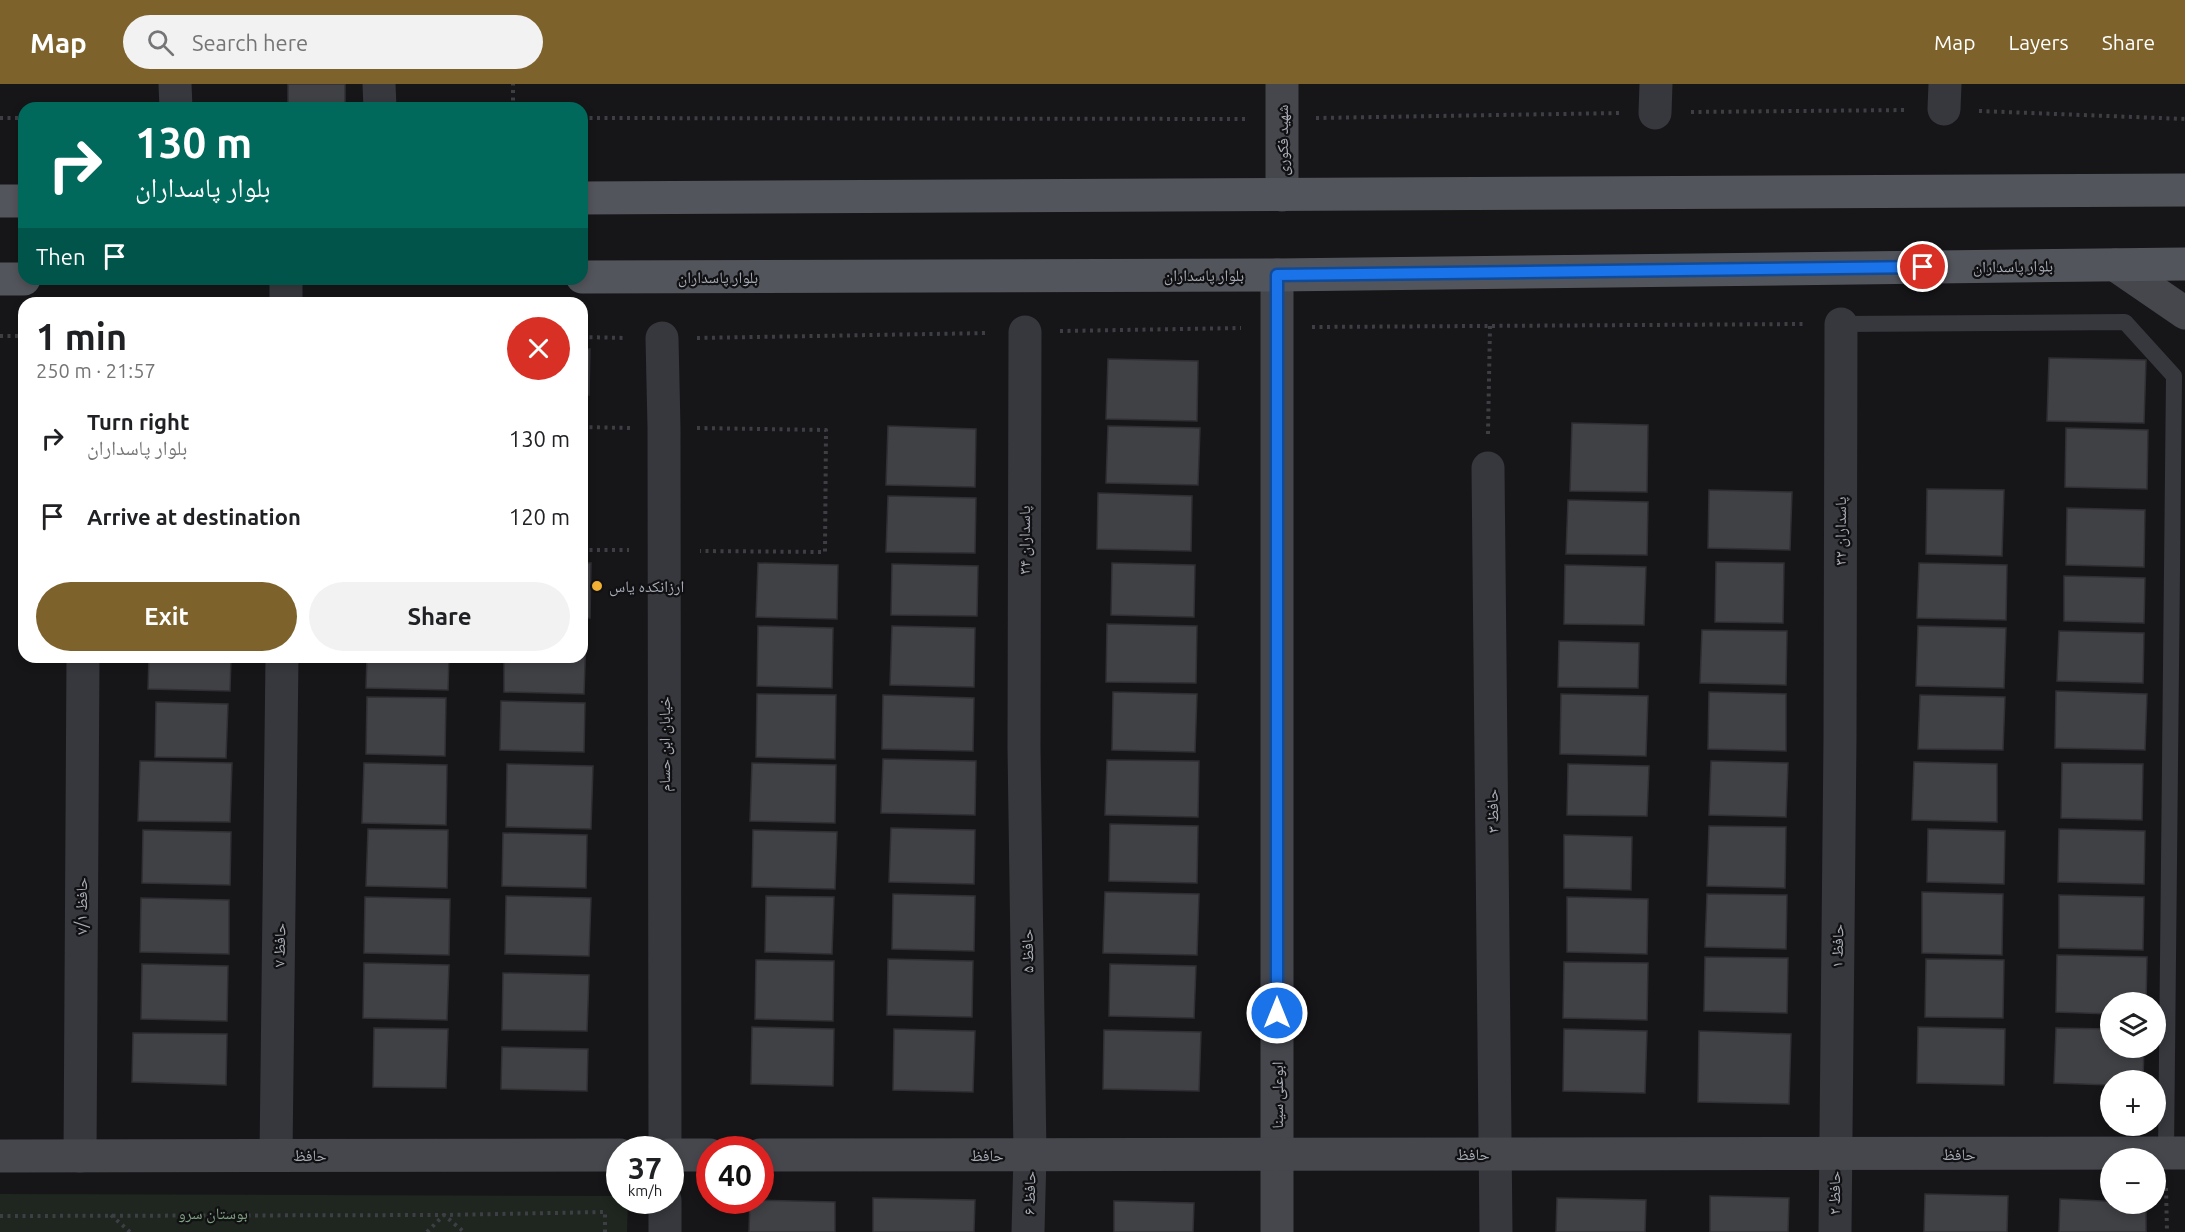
<!DOCTYPE html>
<meta charset="utf-8">
<style>
body{margin:0;font-family:Ubuntu,"Noto Naskh Arabic",sans-serif;background:#f2f2f2;color:#202124;height:100vh;display:flex;flex-direction:column;font-size:22px;white-space:nowrap}
*{box-sizing:border-box;margin:0}
p{font-size:20px;color:#757577}
.icon{flex:none;width:33px;height:33px;fill:none;stroke:currentColor;stroke-width:2;stroke-linecap:round;stroke-linejoin:round}
.map{position:relative;flex:1;overflow:hidden}
.drawer{position:absolute;left:18px;top:213px;width:570px;height:366px;display:flex;flex-direction:column;background:#fff;border-radius:18px;box-shadow:0 3px 9px #0003}
.drawer>*{flex:none}
.hud{position:absolute;left:18px;top:18px;width:570px;height:183px;border-radius:18px;box-shadow:0 3px 9px #0003;background:#00695c;color:#fff;overflow:hidden}
.tools{position:absolute;left:2100px;top:908px;display:grid;gap:12px}
.tools a{display:grid;place-items:center;width:66px;height:66px;border-radius:50%;background:#fff;box-shadow:0 3px 9px #0003;font-size:30px}
.speed{position:absolute;left:606px;top:1052px;display:flex;gap:12px;font-size:30px;font-weight:700;text-align:center}
.speed>*{display:grid;place-content:center;width:78px;height:78px;border-radius:50%;background:#fff;box-shadow:0 3px 9px #0003;line-height:1}
.speed small{font-size:15px;font-weight:400}
.speed .limit{border:9px solid #d22;background:#fff;color:#111}
.pin{position:absolute;display:grid;place-items:center;width:51px;height:51px;color:#fff;margin:-26px;border:3px solid #fff;border-radius:50%;box-shadow:0 2px 6px #0007}
.me{position:absolute;width:66px;margin:-33px;rotate:0deg;stroke-linejoin:round;filter:drop-shadow(0 0 4px #0008)}
.turn{display:flex;align-items:center;gap:21px;height:126px;padding:0 18px;font-size:27px}
.turn .icon{width:78px;height:78px;stroke-width:2.5}
.turn b{display:block;font-size:42px;line-height:51px}
.then{display:flex;align-items:center;height:57px;padding:0 18px;background:#0003;gap:12px;font-size:22px}
.round{display:grid;place-items:center;flex:none;width:63px;height:63px;border-radius:32px;background:#f2f2f2}
.overview{display:flex;align-items:center;justify-content:space-between;height:102px;padding:0 18px}
h1{font-size:36px;font-weight:700;line-height:45px}
.cta{display:flex;gap:12px;margin-top:auto;padding:12px 18px}
.cta a{flex:1;height:69px;border-radius:36px;background:#7e622b;color:#fff;font-size:24px;font-weight:700;line-height:69px;text-align:center}
.cta a+a{background:#f2f2f2;color:#202124}
ul{padding:0;list-style:none}
li{display:flex;align-items:center;gap:18px;height:78px;padding:0 18px}
li div{flex:1}
li b{display:block;font-size:22px}
li em{font-style:normal}
header{display:flex;align-items:center;gap:36px;box-sizing:border-box;height:84px;padding:0 30px;background:#7e622b;color:#fff}
header strong{font-size:28px}
nav{display:flex;gap:33px;margin-inline-start:auto;font-size:21px}
.search{width:420px;height:54px;background:#f2f2f2;display:flex;align-items:center;gap:15px;box-sizing:border-box;padding:0 21px;border-radius:33px;color:#757577;font-size:22px}
.map>svg:first-child{display:block}
.green{fill:#1e261f}
.building{fill:#404145;stroke:#303034;stroke-width:1.5}
.lines{fill:none;stroke-linecap:round;stroke-linejoin:round}
.path{stroke:#3d3f44;stroke-width:4;stroke-dasharray:3 4.5;stroke-linecap:butt}
.lane{stroke:#37383d;stroke-width:16}
.street{stroke:#37383d;stroke-width:33}
.secondary{stroke:#45474d;stroke-width:33}
.primary{stroke:#53555c;stroke-width:33}
.route-casing{stroke:#114b97;stroke-width:15}
.route{stroke:#1a73e8;stroke-width:10}
.poi-dot{fill:#f2b134;stroke:#111113;stroke-width:2}
.labels{text-anchor:middle;stroke-width:4.5;stroke-linejoin:round;paint-order:stroke}
.street-label{font-size:16px;fill:#a8adb8;stroke:#111113}
.poi-label{font-size:16px;fill:#a8adb8;stroke:#111113;text-anchor:start}
.park-label{font-size:16px;fill:#7fa381;stroke:#111113}
</style>
<header>
<strong>Map</strong>
<div class="search"><svg class="icon" aria-label="search" viewBox="0 0 24 24"><circle cx="10" cy="10" r="6"/><path d="M15 15l6 6"/></svg>Search here</div>
<nav><a>Map</a><a>Layers</a><a>Share</a></nav>
</header>
<div class="map">
<svg width="2185" height="1148" viewBox="0 0 2185 1148">
<rect width="100%" height="100%" fill="#161618"/>
<polygon class="green" points="0,1110 619,1112 620,1116 628,1116 627,1148 0,1148"/>
<g class="building">
<rect x="288" y="0" width="57" height="24"/>
<polygon points="582,265 590,265 589,311 582,311"/>
<polygon points="2049,274 2146,276 2144,339 2047,337"/>
<polygon points="1108,275 1198,277 1197,337 1106,335"/>
<polygon points="1572,339 1648,341 1647,408 1570,407"/>
<polygon points="888,342 976,345 975,403 886,401"/>
<polygon points="1108,342 1200,344 1198,401 1106,399"/>
<polygon points="2066,344 2148,346 2147,405 2065,403"/>
<polygon points="1927,405 2004,406 2002,472 1926,470"/>
<polygon points="1709,406 1792,408 1790,466 1708,464"/>
<polygon points="1098,409 1192,412 1191,467 1097,465"/>
<polygon points="888,412 976,414 975,469 886,468"/>
<polygon points="1568,416 1648,418 1647,471 1566,470"/>
<polygon points="2067,424 2145,426 2144,483 2066,481"/>
<polygon points="1716,478 1784,479 1783,539 1715,538"/>
<polygon points="582,479 591,479 590,534 582,534"/>
<polygon points="758,479 838,481 837,535 756,533"/>
<polygon points="1112,479 1195,481 1194,533 1111,531"/>
<polygon points="1919,479 2007,481 2006,536 1917,534"/>
<polygon points="892,480 978,482 977,532 891,531"/>
<polygon points="1565,481 1646,483 1644,541 1564,540"/>
<polygon points="2064,492 2145,494 2144,539 2064,537"/>
<polygon points="1107,540 1197,542 1196,599 1106,598"/>
<polygon points="758,542 833,544 832,604 757,602"/>
<polygon points="892,542 975,544 974,603 890,601"/>
<polygon points="1918,542 2006,544 2004,604 1916,602"/>
<polygon points="1702,546 1787,547 1786,601 1700,599"/>
<polygon points="2059,547 2144,549 2143,599 2057,597"/>
<polygon points="582,550 586,550 584,610 504,608 504,573 582,573"/>
<polygon points="1559,557 1639,559 1638,604 1558,603"/>
<polygon points="149,573 231,573 230,607 148,605"/>
<polygon points="367,573 449,573 448,606 366,604"/>
<polygon points="2056,607 2147,610 2145,666 2055,664"/>
<polygon points="1113,608 1197,610 1195,668 1112,666"/>
<polygon points="1709,608 1786,610 1786,667 1708,665"/>
<polygon points="757,610 836,611 835,675 756,673"/>
<polygon points="1561,610 1648,612 1646,672 1560,670"/>
<polygon points="883,611 974,614 973,667 882,665"/>
<polygon points="1920,611 2005,613 2003,666 1918,665"/>
<polygon points="367,613 446,614 445,672 366,670"/>
<polygon points="501,617 585,619 584,668 500,666"/>
<polygon points="156,618 228,620 226,674 155,673"/>
<polygon points="883,675 976,677 975,731 881,729"/>
<polygon points="1107,676 1199,677 1198,733 1105,731"/>
<polygon points="140,677 232,679 230,738 138,737"/>
<polygon points="1711,677 1788,679 1786,733 1709,731"/>
<polygon points="1914,678 1997,680 1997,738 1912,736"/>
<polygon points="364,679 447,681 446,741 362,739"/>
<polygon points="752,679 836,681 835,739 750,737"/>
<polygon points="2062,679 2143,680 2142,736 2061,734"/>
<polygon points="507,680 593,682 591,745 506,743"/>
<polygon points="1568,680 1649,682 1647,732 1567,731"/>
<polygon points="1110,740 1198,742 1197,799 1109,797"/>
<polygon points="1709,742 1786,743 1785,804 1707,802"/>
<polygon points="891,744 975,746 974,800 889,798"/>
<polygon points="368,745 448,746 447,804 366,802"/>
<polygon points="1928,745 2005,747 2004,800 1927,798"/>
<polygon points="2059,745 2145,747 2144,800 2058,798"/>
<polygon points="143,746 231,748 230,801 142,799"/>
<polygon points="753,746 837,748 835,805 752,803"/>
<polygon points="503,749 587,751 586,804 502,802"/>
<polygon points="1564,751 1632,753 1631,806 1564,804"/>
<polygon points="1105,808 1199,810 1197,871 1103,869"/>
<polygon points="1922,808 2003,810 2002,871 1922,869"/>
<polygon points="893,810 975,812 974,867 892,865"/>
<polygon points="1707,810 1787,811 1786,865 1705,863"/>
<polygon points="2059,811 2144,813 2143,866 2059,864"/>
<polygon points="506,812 591,814 589,872 505,870"/>
<polygon points="766,812 834,813 832,870 765,868"/>
<polygon points="365,813 450,815 449,871 364,869"/>
<polygon points="1567,813 1648,815 1647,870 1567,868"/>
<polygon points="141,814 229,816 229,870 140,868"/>
<polygon points="2057,871 2147,873 2146,918 2110,918 2110,930 2056,928"/>
<polygon points="1705,873 1788,874 1787,929 1704,927"/>
<polygon points="888,875 973,877 972,933 887,931"/>
<polygon points="1926,875 2004,876 2003,934 1925,933"/>
<polygon points="756,876 834,877 833,937 755,935"/>
<polygon points="1564,878 1648,879 1647,936 1563,934"/>
<polygon points="364,879 449,881 447,936 363,934"/>
<polygon points="142,880 228,882 227,937 141,935"/>
<polygon points="1110,880 1196,882 1194,934 1109,932"/>
<polygon points="503,889 589,891 587,947 502,946"/>
<polygon points="752,943 834,945 833,1002 751,1000"/>
<polygon points="1918,943 2005,945 2004,1001 1917,999"/>
<polygon points="374,944 448,945 446,1004 373,1003"/>
<polygon points="2056,944 2110,945 2110,963 2144,963 2143,996 2110,996 2110,1001 2054,999"/>
<polygon points="894,945 975,947 973,1008 893,1006"/>
<polygon points="1564,945 1647,947 1645,1009 1563,1007"/>
<polygon points="1104,946 1201,948 1199,1007 1103,1005"/>
<polygon points="1699,947 1791,950 1789,1020 1698,1018"/>
<polygon points="133,949 227,950 226,1001 132,998"/>
<polygon points="502,963 588,965 587,1007 501,1005"/>
<polygon points="1925,1110 2008,1112 2007,1148 1924,1148"/>
<polygon points="1710,1112 1789,1114 1788,1148 1710,1148"/>
<polygon points="873,1114 975,1116 974,1148 873,1148"/>
<polygon points="1557,1114 1646,1116 1645,1148 1556,1148"/>
<polygon points="2060,1115 2146,1119 2146,1148 2059,1148"/>
<polygon points="750,1116 835,1118 835,1148 749,1148"/>
<polygon points="1114,1117 1194,1119 1193,1148 1114,1148"/>
</g>
<g class="lines">
<g class="path">
<polyline points="513,24 513,0"/>
<polyline points="1979,27 2185,35"/>
<polyline points="1691,28 1908,26"/>
<polyline points="0,34 24,34"/>
<polyline points="582,34 1249,35"/>
<polyline points="1316,34 1620,29"/>
<polyline points="1312,243 1805,240"/>
<polyline points="1060,247 1241,244"/>
<polyline points="0,252 24,252"/>
<polyline points="582,253 626,254"/>
<polyline points="697,254 989,249"/>
<polyline points="582,343 630,344"/>
<polyline points="697,344 826,346 825,468 700,467"/>
<polyline points="1488,350 1490,242"/>
<polyline points="582,466 629,466"/>
<polyline points="2166,1104 2167,1148"/>
<polyline points="111,1131 130,1148"/>
<polyline points="0,1132 444,1131 605,1128 605,1148"/>
<polyline points="427,1148 444,1131 464,1148"/>
</g>
<polyline class="lane" points="1841,240 2125,238 2174,292 2166,1069"/>
<g class="street">
<polyline points="175,0 176,24"/>
<polyline points="379,0 380,24"/>
<polyline points="1944,25 1945,0"/>
<polyline points="1655,29 1656,0"/>
<polyline points="286,195 286,219"/>
<polyline points="1025,248 1024,664 1030,1071 1028,1148"/>
<polyline points="662,254 664,344 665,1065"/>
<polyline points="1488,384 1496,1148"/>
<polyline points="276,1071 282,573"/>
<polyline points="80,1072 83,573"/>
<polyline points="665,1116 665,1148"/>
<polyline points="1835,1148 1840,654 1841,240"/>
</g>
<g class="secondary">
<polyline points="1282,0 1282,111"/>
<polyline points="2115,181 2185,229"/>
<polyline points="1277,191 1277,1148"/>
<polyline points="670,1071 710,1071"/>
<polyline points="760,1071 2185,1069"/>
<polyline points="0,1072 620,1071"/>
</g>
<g class="primary">
<polyline points="582,114 2185,106"/>
<polyline points="0,117 24,117"/>
<polyline points="582,193 1277,191 2185,180"/>
<polyline points="0,195 24,195"/>
</g>
</g>
<g class="lines">
<g class="route-casing">
<polyline id="route" points="1277,929 1277,191 1923,183"/>
</g>
<use href="#route" class="route"/>
</g>
<circle class="poi-dot" cx="597" cy="502" r="6"/>
<g class="labels">
<g class="street-label">
<text transform="translate(1282 56) rotate(-90)" y="6">شهید فکوری</text>
<text transform="translate(2013 182) rotate(-1)" y="6">بلوار پاسداران</text>
<text x="1204" y="197">بلوار پاسداران</text>
<text x="718" y="199">بلوار پاسداران</text>
<text transform="translate(1840 447) rotate(-90)" y="6">پاسداران ۳۲</text>
<text transform="translate(1024 456) rotate(-90)" y="6">پاسداران ۳۴</text>
<text transform="translate(664 660) rotate(-90)" y="6">خیابان ابن حسام</text>
<text transform="translate(1492 727) rotate(-91)" y="6">حافظ ۳</text>
<text transform="translate(81 822) rotate(-90)" y="6">حافظ ۷/۱</text>
<text transform="translate(279 861) rotate(-89)" y="6">حافظ ۷</text>
<text transform="translate(1837 862) rotate(-89)" y="6">حافظ ۱</text>
<text transform="translate(1027 867) rotate(-91)" y="6">حافظ ۵</text>
<text transform="translate(1277 1011) rotate(-90)" y="6">ابوعلی سینا</text>
<text x="1473" y="1076">حافظ</text>
<text x="1959" y="1076">حافظ</text>
<text x="310" y="1077">حافظ</text>
<text x="987" y="1077">حافظ</text>
<text transform="translate(1029 1109) rotate(-89)" y="6">حافظ ۶</text>
<text transform="translate(1834 1109) rotate(-90)" y="6">حافظ ۲</text>
</g>
<g class="poi-label">
<text x="609" y="508">ارزانکده یاس</text>
</g>
<g class="park-label">
<text x="213" y="1135">بوستان سرو</text>
</g>
</g>
</svg>
<div class="tools">
<a><svg class="icon" aria-label="layers" viewBox="0 0 24 24"><path d="M12 4l9 5-9 5-9-5zM3 14l9 5 9-5"/></svg></a>
<a>+</a>
<a>−</a>
</div>
<div class="speed"><div>37<small>km/h</small></div><div class="limit">40</div></div>
<div class="pin" style="left:1923px;top:183px;background:#d93025"><svg class="icon" aria-label="arrive" viewBox="0 0 24 24"><path d="M6 21V4h12l-3 4 3 4H6"/></svg></div>
<svg class="me" style="left:1277px;top:929px" viewBox="-20 -20 40 40"><circle r="17" fill="#1a73e8" stroke="#fff" stroke-width="3"/><path d="M0-11L8 9 0 5-8 9z" fill="#fff"/></svg>
<div class="hud">
<div class="turn"><svg class="icon" aria-label="right" viewBox="0 0 24 24"><path d="M7 20v-9h11M14 6l5 5-5 5"/></svg><div><b>130 m</b>بلوار پاسداران</div></div>
<div class="then">Then<svg class="icon" aria-label="arrive" viewBox="0 0 24 24"><path d="M6 21V4h12l-3 4 3 4H6"/></svg></div>
</div>
<section class="drawer">
<div class="overview"><div><h1>1 min</h1><p>250 m · 21:57</p></div><a class="round" style="background:#d93025;color:#fff"><svg class="icon" aria-label="close" viewBox="0 0 24 24"><path d="M6 6l12 12M18 6L6 18"/></svg></a></div>
<ul>
<li><svg class="icon" aria-label="right" viewBox="0 0 24 24"><path d="M7 20v-9h11M14 6l5 5-5 5"/></svg><div><b>Turn right</b><p>بلوار پاسداران</p></div><em>130 m</em></li>
<li><svg class="icon" aria-label="arrive" viewBox="0 0 24 24"><path d="M6 21V4h12l-3 4 3 4H6"/></svg><div><b>Arrive at destination</b></div><em>120 m</em></li>
</ul>
<div class="cta"><a>Exit</a><a>Share</a></div>
</section>
</div>
